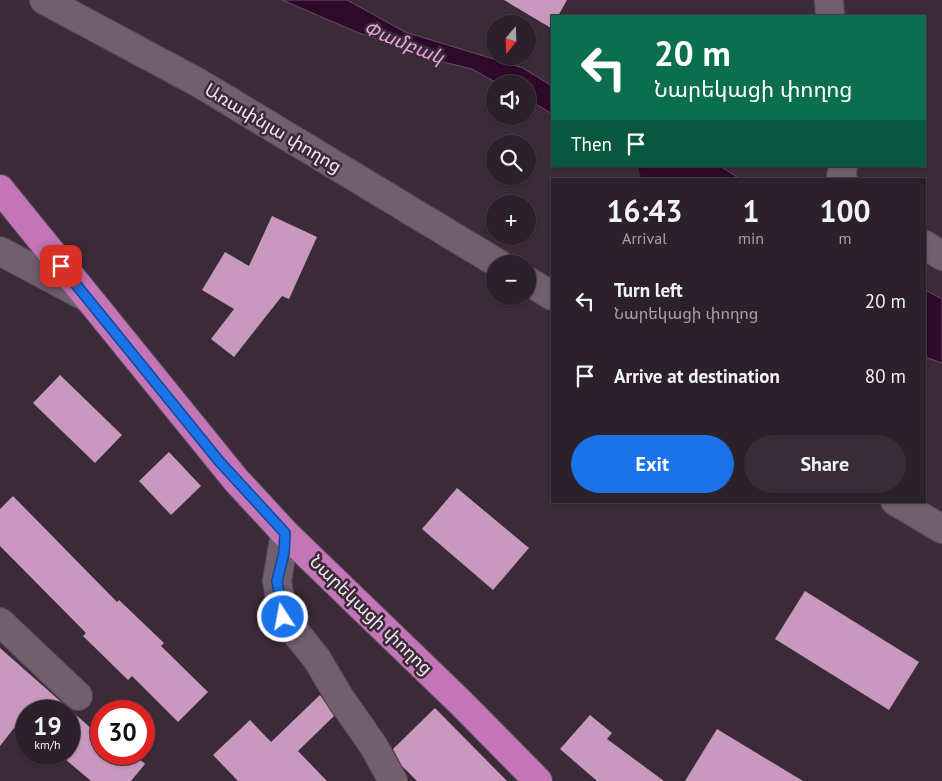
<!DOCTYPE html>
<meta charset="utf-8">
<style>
body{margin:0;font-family:"PT Sans","Noto Sans Armenian",sans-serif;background:#382d36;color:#f1f3f6;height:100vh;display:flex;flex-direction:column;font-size:19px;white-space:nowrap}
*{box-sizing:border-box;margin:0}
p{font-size:16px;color:#a6a3a8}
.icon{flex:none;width:28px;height:28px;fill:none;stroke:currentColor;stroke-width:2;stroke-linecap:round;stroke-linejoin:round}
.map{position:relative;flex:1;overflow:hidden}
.details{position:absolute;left:551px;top:178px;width:375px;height:325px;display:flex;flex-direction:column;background:#2c202a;border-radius:0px;box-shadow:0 1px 4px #0004,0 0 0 1px #483e47}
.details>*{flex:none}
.banner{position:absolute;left:551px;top:15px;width:375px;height:152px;border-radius:0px;box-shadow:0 1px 4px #0004,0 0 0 1px #483e47;background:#0b6e4f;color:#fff;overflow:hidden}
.needle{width:32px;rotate:199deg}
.controls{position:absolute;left:486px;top:15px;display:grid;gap:10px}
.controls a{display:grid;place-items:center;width:50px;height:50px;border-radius:50%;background:#2c202a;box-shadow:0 1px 4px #0004,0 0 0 1px #483e47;font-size:25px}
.speed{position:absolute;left:15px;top:700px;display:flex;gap:10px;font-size:25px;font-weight:700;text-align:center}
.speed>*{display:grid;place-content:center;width:65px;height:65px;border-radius:50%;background:#2c202a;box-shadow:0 1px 4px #0004,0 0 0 1px #483e47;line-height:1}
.speed small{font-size:12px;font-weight:400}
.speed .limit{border:8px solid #d22;background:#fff;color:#111}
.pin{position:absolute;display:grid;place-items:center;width:42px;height:42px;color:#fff;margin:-21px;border-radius:10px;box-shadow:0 2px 8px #0006}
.me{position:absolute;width:55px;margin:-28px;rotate:349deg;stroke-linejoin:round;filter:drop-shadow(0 0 4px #0008)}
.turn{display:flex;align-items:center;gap:18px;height:105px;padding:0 20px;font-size:22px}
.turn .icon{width:65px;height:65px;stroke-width:2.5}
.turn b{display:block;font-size:35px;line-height:42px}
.then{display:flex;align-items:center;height:48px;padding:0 20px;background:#0003;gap:10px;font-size:19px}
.eta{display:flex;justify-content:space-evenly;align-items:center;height:85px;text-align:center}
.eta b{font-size:30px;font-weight:700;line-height:35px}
.button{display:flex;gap:10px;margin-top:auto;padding:10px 20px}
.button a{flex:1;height:58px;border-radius:30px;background:#1a73e8;color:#fff;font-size:20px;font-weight:700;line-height:58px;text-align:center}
.button a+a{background:#382d36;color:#f1f3f6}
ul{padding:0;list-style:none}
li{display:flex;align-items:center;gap:15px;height:75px;padding:0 20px}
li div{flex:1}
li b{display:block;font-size:19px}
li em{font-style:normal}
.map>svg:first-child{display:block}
.water{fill:#2e092a;stroke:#694c65}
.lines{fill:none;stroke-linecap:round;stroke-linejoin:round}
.river{stroke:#2e092a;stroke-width:51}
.building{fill:#c898bf}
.minor-casing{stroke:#584a56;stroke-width:30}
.highway-casing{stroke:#584a56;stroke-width:30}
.minor{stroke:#715f6e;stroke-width:28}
.highway{stroke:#c375b7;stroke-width:28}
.route-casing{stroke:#114b97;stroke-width:12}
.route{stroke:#1a73e8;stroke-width:9}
.labels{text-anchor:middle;stroke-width:5;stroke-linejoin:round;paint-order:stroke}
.street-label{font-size:18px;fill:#f2e7f0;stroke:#3b2b38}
.water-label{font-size:19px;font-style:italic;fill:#e8a5dd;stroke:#3b2b38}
</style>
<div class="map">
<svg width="942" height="781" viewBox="0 0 942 781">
<rect width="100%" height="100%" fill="#3b2b38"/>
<g class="water">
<polygon points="282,0 347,0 405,32 523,68 552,86 552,114 528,99 528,84 499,84 472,69 431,59 416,51 359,33"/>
<polygon points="669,166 720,166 740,179 694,179"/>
<polygon points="925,290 942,299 942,363 925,357"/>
</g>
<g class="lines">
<polyline class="river" points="664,166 686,179"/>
</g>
<g class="building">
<polygon points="504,0 567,0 558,16 552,16 551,28"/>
<polygon points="272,216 317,237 289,299 282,296 234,357 211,339 234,309 202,290 225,252 249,266"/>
<polygon points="60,375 122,435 95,463 33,403"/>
<polygon points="169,452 201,486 171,515 139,481"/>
<polygon points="457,488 529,548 493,590 422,529"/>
<polygon points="13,496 117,602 119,600 164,643 161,646 208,692 178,722 132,676 128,680 83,636 86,633 0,546 0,509"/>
<polygon points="805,591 919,662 889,710 775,639"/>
<polygon points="0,648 101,737 101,754 134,754 145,764 131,781 91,781 59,754 69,754 69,711 26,711 26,740 14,728 0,746"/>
<polygon points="320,695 334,716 298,751 327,781 238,781 213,755 250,720 271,742"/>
<polygon points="435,708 507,781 417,781 402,766 393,749"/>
<polygon points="590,715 612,733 607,739 664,781 597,781 560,749"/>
<polygon points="717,729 803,781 685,781"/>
</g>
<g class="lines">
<g class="minor-casing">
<g id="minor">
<polyline points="44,0 199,83 499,264"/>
<polyline points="829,0 830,16"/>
<polyline points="843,179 841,177 843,166"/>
<polyline points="925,245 942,256"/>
<polyline points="0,251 86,297"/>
<polyline points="528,281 552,296"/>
<polyline points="895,501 942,529"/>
<polyline points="285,533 277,581 283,617 317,659 340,698 373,745 393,781"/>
<polyline points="0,622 78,696"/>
</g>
</g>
<g class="highway-casing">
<polyline id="highway" points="0,189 236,480 285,533 461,703 538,781"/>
</g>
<use href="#minor" class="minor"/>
<use href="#highway" class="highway"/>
</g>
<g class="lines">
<g class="route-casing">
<polyline id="route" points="61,266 219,461 285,533 284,553 277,581 283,617"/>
</g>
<use href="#route" class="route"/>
</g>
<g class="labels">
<g class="street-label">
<text transform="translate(273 128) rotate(31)" y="6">Առափնյա փողոց</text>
<text transform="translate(371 615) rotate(44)" y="6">Նարեկացի փողոց</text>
</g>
<g class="water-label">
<text transform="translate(404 42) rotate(22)" y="7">Փամբակ</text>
</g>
</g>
</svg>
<div class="controls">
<a><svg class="needle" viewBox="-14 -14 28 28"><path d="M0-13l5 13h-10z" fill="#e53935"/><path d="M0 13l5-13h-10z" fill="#a6a3a8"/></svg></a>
<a><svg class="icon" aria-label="sound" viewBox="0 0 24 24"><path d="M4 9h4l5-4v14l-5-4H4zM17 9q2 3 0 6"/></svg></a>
<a><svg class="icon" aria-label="search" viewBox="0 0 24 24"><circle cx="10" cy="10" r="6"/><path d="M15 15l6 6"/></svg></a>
<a>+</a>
<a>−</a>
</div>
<div class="speed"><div>19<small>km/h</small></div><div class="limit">30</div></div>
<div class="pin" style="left:61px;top:266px;background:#d93025"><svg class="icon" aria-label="arrive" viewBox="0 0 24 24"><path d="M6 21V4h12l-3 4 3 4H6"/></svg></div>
<svg class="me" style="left:283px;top:617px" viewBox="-20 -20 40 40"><circle r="17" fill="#1a73e8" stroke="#fff" stroke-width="3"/><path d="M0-11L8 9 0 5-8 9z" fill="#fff"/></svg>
<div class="banner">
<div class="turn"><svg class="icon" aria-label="left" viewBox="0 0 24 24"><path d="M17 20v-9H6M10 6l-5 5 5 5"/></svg><div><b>20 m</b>Նարեկացի փողոց</div></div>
<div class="then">Then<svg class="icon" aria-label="arrive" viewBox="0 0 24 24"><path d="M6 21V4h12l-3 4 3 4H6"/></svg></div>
</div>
<section class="details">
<div class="eta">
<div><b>16:43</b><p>Arrival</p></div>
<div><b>1</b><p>min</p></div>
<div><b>100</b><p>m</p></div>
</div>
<ul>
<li><svg class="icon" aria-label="left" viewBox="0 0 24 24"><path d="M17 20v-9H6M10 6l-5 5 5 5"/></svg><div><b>Turn left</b><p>Նարեկացի փողոց</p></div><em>20 m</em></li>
<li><svg class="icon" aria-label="arrive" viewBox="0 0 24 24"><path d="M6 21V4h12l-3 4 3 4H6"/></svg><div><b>Arrive at destination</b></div><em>80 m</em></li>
</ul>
<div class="button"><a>Exit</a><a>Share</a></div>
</section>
</div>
